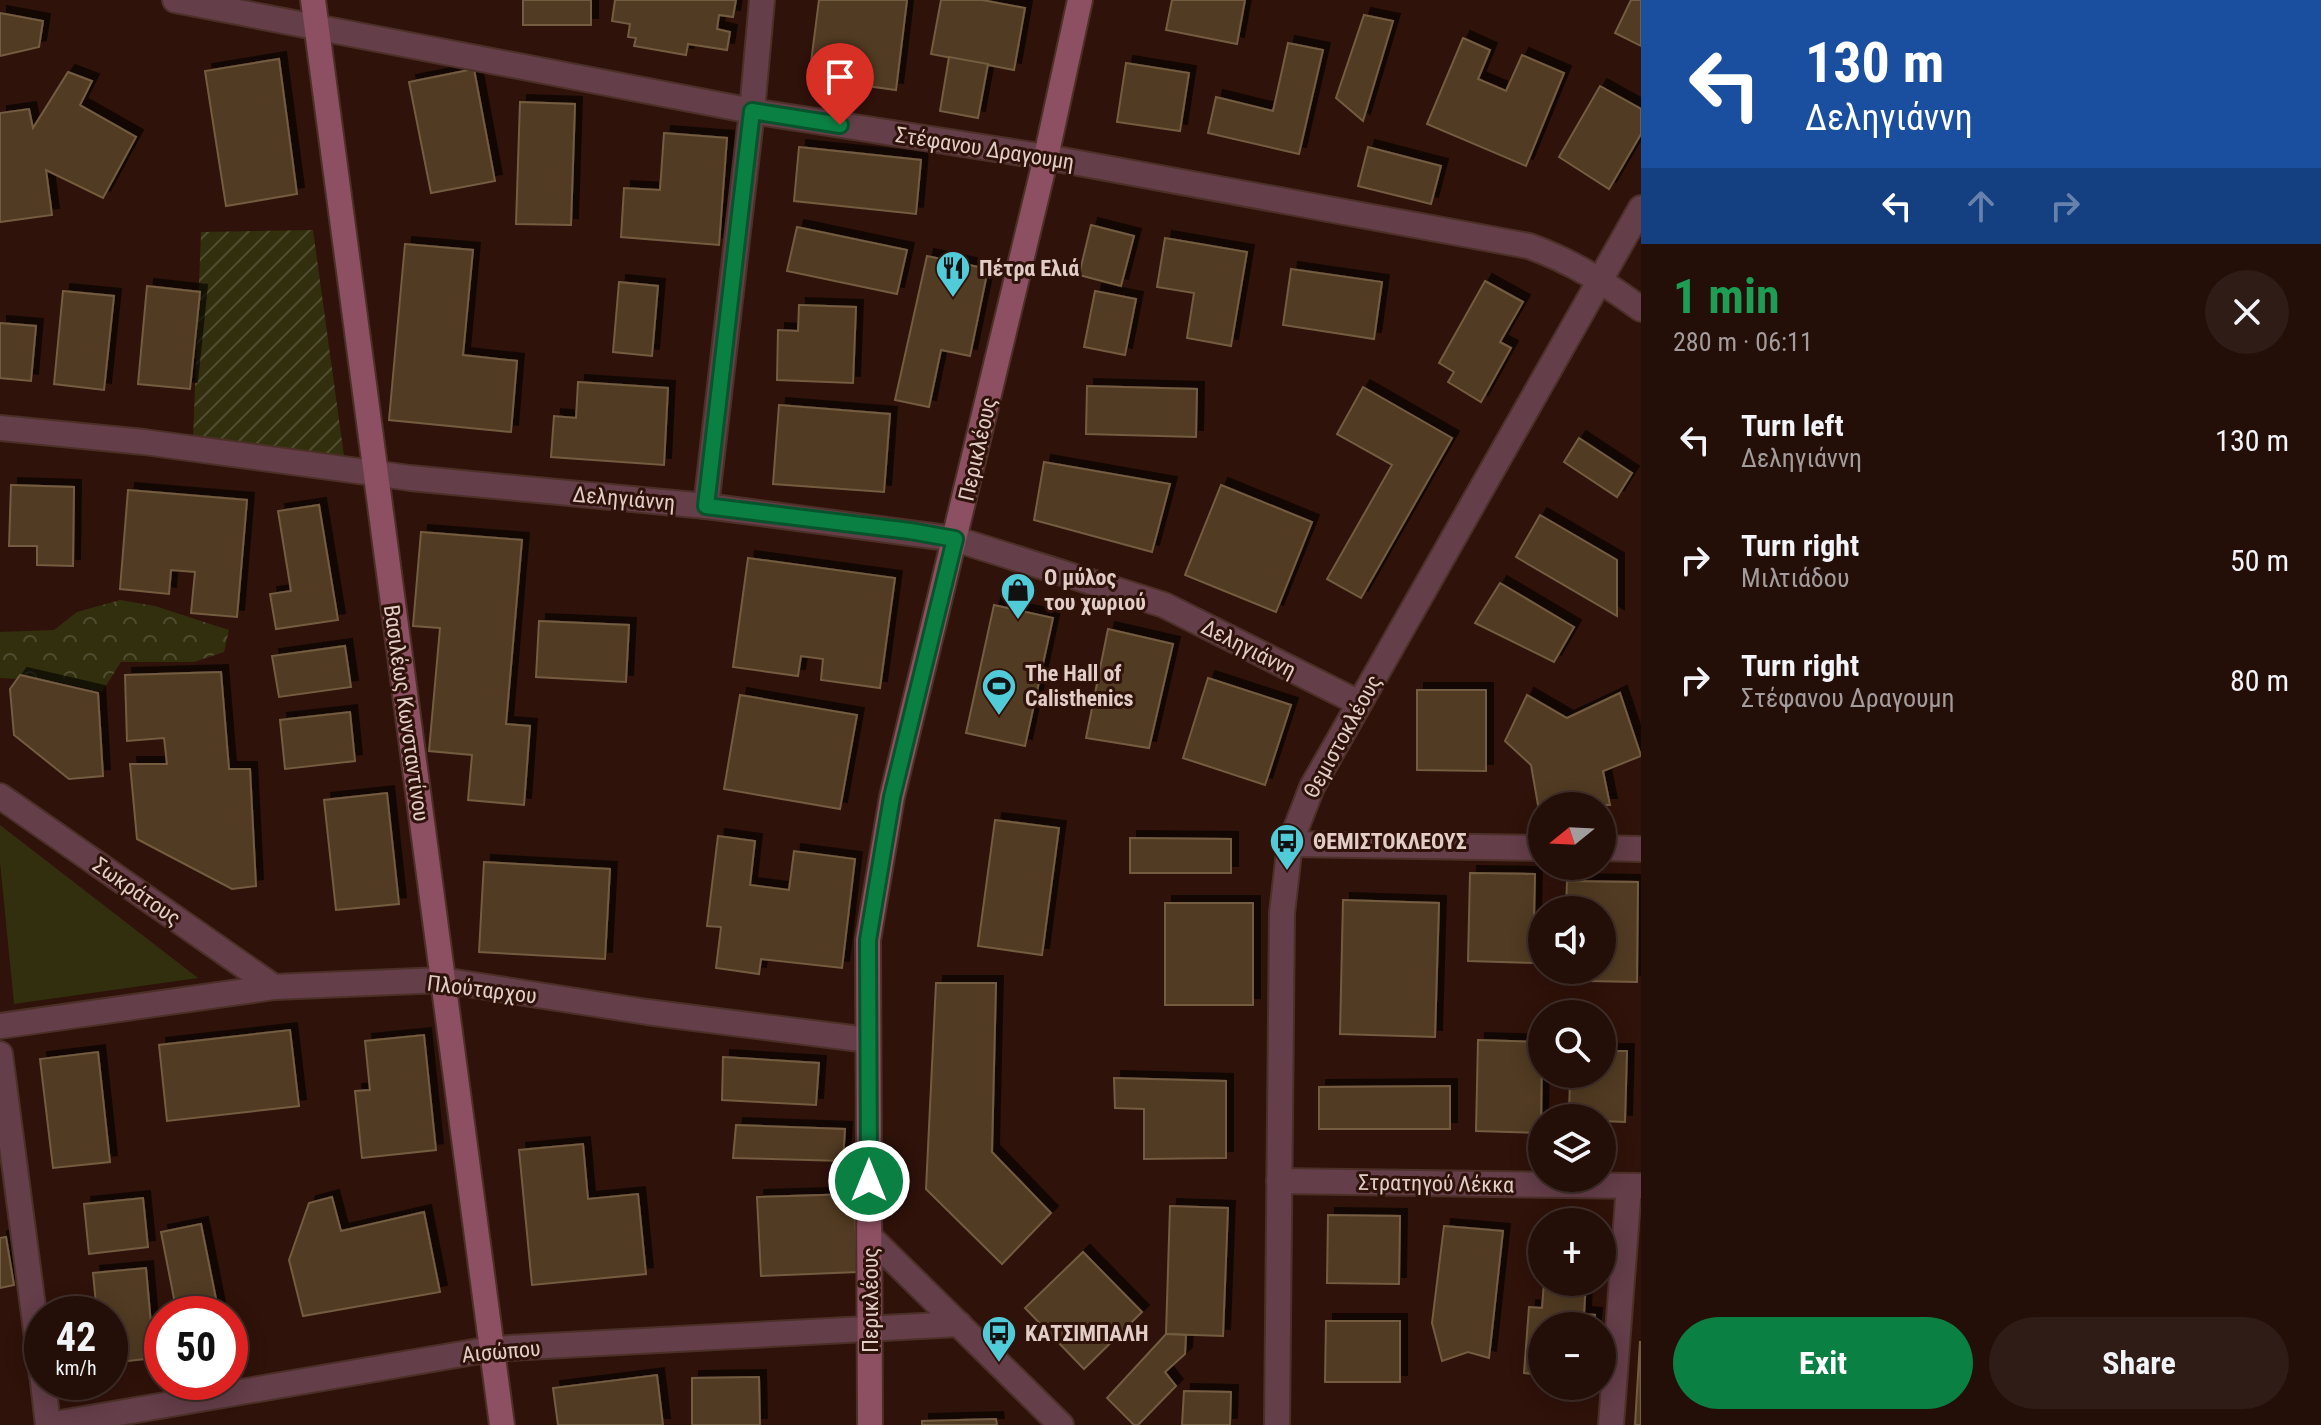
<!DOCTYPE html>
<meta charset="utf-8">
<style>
body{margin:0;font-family:"Roboto Condensed",sans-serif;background:#2f1c16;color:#f1f3f6;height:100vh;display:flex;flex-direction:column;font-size:30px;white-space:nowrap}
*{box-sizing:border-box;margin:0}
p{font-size:26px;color:#a39c9c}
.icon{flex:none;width:44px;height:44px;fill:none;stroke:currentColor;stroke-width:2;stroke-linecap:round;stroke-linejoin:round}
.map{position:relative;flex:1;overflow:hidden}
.panel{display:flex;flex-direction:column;background:#230e08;width:680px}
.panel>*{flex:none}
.hud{background:#1a4fa0;color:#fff;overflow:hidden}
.needle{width:52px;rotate:252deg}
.tools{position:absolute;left:1528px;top:792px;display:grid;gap:16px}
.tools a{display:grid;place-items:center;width:88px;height:88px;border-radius:50%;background:#230e08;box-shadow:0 4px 20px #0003,0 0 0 2px #402e29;font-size:40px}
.speed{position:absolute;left:24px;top:1296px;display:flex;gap:16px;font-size:40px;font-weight:700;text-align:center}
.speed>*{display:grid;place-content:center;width:104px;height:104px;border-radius:50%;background:#230e08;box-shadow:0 4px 20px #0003,0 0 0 2px #402e29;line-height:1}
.speed small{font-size:20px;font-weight:400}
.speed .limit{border:12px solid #d22;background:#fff;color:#111}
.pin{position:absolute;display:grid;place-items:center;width:68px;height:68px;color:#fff;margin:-82px -34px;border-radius:50% 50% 50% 0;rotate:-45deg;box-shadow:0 0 8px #0007}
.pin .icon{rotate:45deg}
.me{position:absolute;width:88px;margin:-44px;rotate:0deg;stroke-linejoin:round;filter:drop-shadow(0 0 6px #0008)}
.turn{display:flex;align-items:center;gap:28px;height:168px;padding:0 32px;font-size:36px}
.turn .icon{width:104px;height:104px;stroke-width:2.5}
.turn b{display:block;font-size:56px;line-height:68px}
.lanes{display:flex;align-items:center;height:76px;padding:0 32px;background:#0003;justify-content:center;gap:40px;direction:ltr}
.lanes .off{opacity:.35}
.round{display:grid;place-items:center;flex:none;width:84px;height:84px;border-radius:42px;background:#2f1c16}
.summary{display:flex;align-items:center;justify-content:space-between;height:136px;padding:0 32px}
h1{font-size:48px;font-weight:700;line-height:60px;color:#1e9e55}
.primary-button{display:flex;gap:16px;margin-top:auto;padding:16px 32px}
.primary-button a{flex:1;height:92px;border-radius:48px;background:#0b8043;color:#fff;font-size:32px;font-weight:700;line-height:92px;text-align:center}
.primary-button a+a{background:#2f1c16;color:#f1f3f6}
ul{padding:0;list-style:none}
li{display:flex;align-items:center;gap:24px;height:120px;padding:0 32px}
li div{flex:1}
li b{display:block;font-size:30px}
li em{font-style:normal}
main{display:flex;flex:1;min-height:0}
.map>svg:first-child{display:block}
.forest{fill:url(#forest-crowns)}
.park{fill:#322f0e}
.garden{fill:url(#garden-furrows)}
.building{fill:#513b21;stroke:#735c41;stroke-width:2;filter:url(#shadow)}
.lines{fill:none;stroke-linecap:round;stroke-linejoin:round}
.street-casing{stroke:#4c3028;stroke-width:28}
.secondary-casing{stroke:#4c3028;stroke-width:28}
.street{stroke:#643e49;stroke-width:24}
.secondary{stroke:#8d5062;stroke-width:24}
.route-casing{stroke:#07532c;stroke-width:20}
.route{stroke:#0b8043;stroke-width:14}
.labels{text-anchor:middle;stroke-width:6;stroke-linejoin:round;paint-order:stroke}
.street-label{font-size:22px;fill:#e2cdc7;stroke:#2f120a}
.poi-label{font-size:22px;font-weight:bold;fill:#e2cdc7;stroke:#2f120a;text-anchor:start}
</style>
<main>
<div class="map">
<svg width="1641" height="1425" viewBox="0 0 1641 1425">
<defs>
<pattern id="forest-crowns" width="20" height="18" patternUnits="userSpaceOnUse" patternTransform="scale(2)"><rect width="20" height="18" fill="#322f0e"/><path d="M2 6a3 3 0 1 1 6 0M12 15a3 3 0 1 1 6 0" fill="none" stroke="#4f4c30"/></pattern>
<pattern id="garden-furrows" width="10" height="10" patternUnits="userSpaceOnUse" patternTransform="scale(2)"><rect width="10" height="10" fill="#322f0e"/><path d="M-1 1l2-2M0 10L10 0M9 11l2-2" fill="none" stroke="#4f4c30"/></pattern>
<filter id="shadow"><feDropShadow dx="7" dy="-7" stdDeviation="0" flood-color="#0009"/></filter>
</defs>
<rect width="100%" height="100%" fill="#2f120a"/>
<polygon class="forest" points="120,600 155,606 229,630 224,652 194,662 121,662 102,692 54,681 0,678 0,632 54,630 77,612"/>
<polygon class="park" points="0,825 198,978 14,1004 0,862"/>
<polygon class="garden" points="313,230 344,456 193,439 201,232"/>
<g class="building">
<rect x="523" y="0" width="68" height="25"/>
<polygon points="615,0 736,0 733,17 719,15 717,29 730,32 727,50 688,44 686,55 634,46 636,38 628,37 630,24 612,21"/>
<polygon points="819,0 907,0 896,90 809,78"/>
<polygon points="941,0 982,0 1025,8 1014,70 931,54"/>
<polygon points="1172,0 1245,0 1237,44 1166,30"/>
<polygon points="1631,0 1641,0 1641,46 1615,33"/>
<polygon points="0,13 43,21 39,47 0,56"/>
<polygon points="1364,15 1393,21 1363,121 1336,98"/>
<polygon points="1463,38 1490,50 1478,79 1506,91 1522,55 1564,73 1526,166 1427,124"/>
<polygon points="1288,43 1323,50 1299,154 1208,133 1216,97 1273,111"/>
<polygon points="949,57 988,64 978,118 940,111"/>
<polygon points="279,59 297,194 226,206 205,71"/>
<polygon points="1126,63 1189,73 1180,131 1117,122"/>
<polygon points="474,69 495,181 431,193 409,82"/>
<polygon points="68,72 92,81 80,105 136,137 103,198 46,170 52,215 0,222 0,113 29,109 33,128"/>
<polygon points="1600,86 1641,109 1641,134 1609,189 1559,157"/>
<polygon points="520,102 575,104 571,225 516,224"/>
<polygon points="664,133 727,138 719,245 621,237 624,188 660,190"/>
<polygon points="799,147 921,160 916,214 794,201"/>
<polygon points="1368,147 1441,166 1431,204 1358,186"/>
<polygon points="1091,225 1134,236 1121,286 1079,275"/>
<polygon points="797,227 907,250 897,294 787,271"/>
<polygon points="1165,238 1247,252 1231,346 1187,338 1194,293 1157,287"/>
<polygon points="405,244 473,250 463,355 517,361 511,432 389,420"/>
<polygon points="927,256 988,269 970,356 941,350 929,407 895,400"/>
<polygon points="1291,269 1382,282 1374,339 1283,325"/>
<polygon points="1485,281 1523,302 1500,342 1511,348 1481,402 1448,382 1454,372 1439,363"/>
<polygon points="619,282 658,286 652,356 613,352"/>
<polygon points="147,286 200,292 190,389 138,384"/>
<polygon points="63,291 114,296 104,390 54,384"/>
<polygon points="1095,291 1136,299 1125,355 1084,347"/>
<polygon points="799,305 856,307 853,383 777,380 778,330 798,331"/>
<polygon points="0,323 36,326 31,381 0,378"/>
<polygon points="578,382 668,388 664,465 551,457 554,416 576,418"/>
<polygon points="1087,386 1197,389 1196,437 1086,434"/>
<polygon points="1363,387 1452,438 1361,598 1327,579 1392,465 1337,434"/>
<polygon points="779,405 890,414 884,492 773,484"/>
<polygon points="1579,438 1632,473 1617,497 1564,462"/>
<polygon points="1044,462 1170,484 1152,552 1034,520"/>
<polygon points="11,485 74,487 73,566 37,565 37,546 9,546"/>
<polygon points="1221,485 1312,522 1276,612 1185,575"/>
<polygon points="128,490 247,500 237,617 191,613 195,572 171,570 169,594 120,589"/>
<polygon points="319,505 338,620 276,629 270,594 291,591 278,511"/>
<polygon points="1540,515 1617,560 1617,616 1516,557"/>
<polygon points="421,532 522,540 506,724 530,726 524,805 468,800 472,755 429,751 440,628 413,626"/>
<polygon points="748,558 895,578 880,688 821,680 823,659 801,656 798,676 733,667"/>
<polygon points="1500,583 1574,627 1554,662 1475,623"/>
<polygon points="994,605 1053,618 1025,746 966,733"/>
<polygon points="539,621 629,625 626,682 536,677"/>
<polygon points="1108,629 1173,644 1149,748 1086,738"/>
<polygon points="345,646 351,687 279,697 272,656"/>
<polygon points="221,672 229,769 250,769 256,886 232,889 137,839 130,764 167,764 164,738 127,741 125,675"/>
<polygon points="20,675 98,693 103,776 69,779 14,735 10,689"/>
<polygon points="1208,678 1291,705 1265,785 1183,758"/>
<polygon points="1417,690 1486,690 1486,771 1417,770"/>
<polygon points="1620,693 1641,756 1603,771 1610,805 1538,805 1531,765 1505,741 1527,695 1567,718"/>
<polygon points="740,695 857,715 840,809 724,789"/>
<polygon points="350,712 355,761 285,769 280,720"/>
<polygon points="387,793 399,904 336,910 324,800"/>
<polygon points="995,820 1059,828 1042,955 978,946"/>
<polygon points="718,836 755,841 750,885 789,890 794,851 855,859 842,968 761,959 759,974 716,968 721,927 707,926"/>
<polygon points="1130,838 1231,839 1231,873 1130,873"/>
<polygon points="484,862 610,869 605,959 479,952"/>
<polygon points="1470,873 1535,874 1533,963 1468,961"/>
<polygon points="1567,881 1638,882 1637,982 1588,981 1588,970 1602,970 1602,910 1566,910"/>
<polygon points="1343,900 1439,903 1435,1037 1340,1034"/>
<rect x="1165" y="903" width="88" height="102"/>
<polygon points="936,983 996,983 992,1152 1051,1213 1002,1264 926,1189"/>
<polygon points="290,1030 299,1106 167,1121 159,1045"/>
<polygon points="424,1035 436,1150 362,1158 355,1091 370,1090 365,1041"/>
<polygon points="1478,1040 1542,1042 1541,1133 1476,1131"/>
<polygon points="1602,1051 1627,1051 1625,1122 1602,1121 1602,1118 1569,1118 1570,1074 1602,1074"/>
<polygon points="98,1052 110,1162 53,1168 40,1059"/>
<polygon points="723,1057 819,1063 816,1105 722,1100"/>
<polygon points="1114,1078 1226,1081 1226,1158 1144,1159 1144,1109 1115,1108"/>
<polygon points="1450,1086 1450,1129 1319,1129 1319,1087"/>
<polygon points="736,1125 845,1129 843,1161 733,1158"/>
<polygon points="583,1144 588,1199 638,1194 646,1274 532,1285 519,1150"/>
<polygon points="854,1194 858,1272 761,1276 757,1197"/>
<polygon points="332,1197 341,1231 424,1212 440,1292 303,1316 289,1260 309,1203"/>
<polygon points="143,1198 148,1247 89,1254 84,1204"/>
<polygon points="1170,1206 1228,1208 1223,1336 1166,1334"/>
<polygon points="1328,1215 1400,1216 1399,1284 1327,1283"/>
<polygon points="201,1224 219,1314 177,1314 161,1232"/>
<polygon points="1444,1226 1503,1231 1489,1358 1468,1352 1442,1361 1432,1323"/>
<polygon points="6,1237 14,1285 0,1288 0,1238"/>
<polygon points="1083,1252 1142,1312 1084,1369 1025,1308"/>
<polygon points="146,1268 154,1358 110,1363 110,1314 97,1314 93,1273"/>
<polygon points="1544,1282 1586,1282 1584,1314 1595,1315 1594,1326 1542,1326 1542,1375 1524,1373 1529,1307 1542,1308"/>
<polygon points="1326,1321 1400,1321 1400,1382 1325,1382"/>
<polygon points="1166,1334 1186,1335 1185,1354 1165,1372 1176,1386 1138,1425 1134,1425 1107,1398"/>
<polygon points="1640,1341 1641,1425 1635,1425"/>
<polygon points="657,1375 663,1425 558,1425 553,1388"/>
<polygon points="759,1377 760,1425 692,1425 692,1378"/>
<polygon points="1184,1391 1231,1392 1230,1425 1182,1425"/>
<polygon points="996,1419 997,1425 922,1425 922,1421"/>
</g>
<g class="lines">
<g class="street-casing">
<g id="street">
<path d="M175,0L752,111L1046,157L1529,246C1573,262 1604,282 1641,309"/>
<polyline points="0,428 144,442 410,478 706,506 955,539 1164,605 1359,703"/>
<polyline points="706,506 752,111 762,0"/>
<polyline points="0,796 274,987"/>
<polyline points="1290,844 1542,848"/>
<polyline points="1602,848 1641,849"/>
<polyline points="0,1026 274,987 442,980 647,1012 868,1040"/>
<polyline points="0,1054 42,1376"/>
<polyline points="1279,1181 1641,1186"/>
<polyline points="870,1237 1061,1425"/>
<polyline points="43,1382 48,1425"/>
<polyline points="49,1425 491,1349 959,1324"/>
<polyline points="1277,1425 1282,913 1290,844 1312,787 1641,208"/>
<polyline points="1611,1425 1629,1186"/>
</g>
</g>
<g class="secondary-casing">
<g id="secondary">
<polyline points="313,0 502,1425"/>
<polyline points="870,1425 868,940 892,797 1046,157 1080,0"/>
</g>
</g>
<use href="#street" class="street"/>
<use href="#secondary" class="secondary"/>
</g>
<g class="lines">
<g class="route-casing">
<polyline id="route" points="840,125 752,111 706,506 910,531 955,539 892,797 868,940 869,1181"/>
</g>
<use href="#route" class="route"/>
</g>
<defs>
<g id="restaurant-pin" transform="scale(1.8)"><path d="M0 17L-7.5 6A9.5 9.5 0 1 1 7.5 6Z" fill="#52cbd9" stroke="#2f120a"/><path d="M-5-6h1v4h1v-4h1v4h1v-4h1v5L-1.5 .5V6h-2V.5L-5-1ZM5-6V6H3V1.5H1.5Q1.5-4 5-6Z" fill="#111"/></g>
<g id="shop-pin" transform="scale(1.8)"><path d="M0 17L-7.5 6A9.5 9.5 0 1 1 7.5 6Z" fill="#52cbd9" stroke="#2f120a"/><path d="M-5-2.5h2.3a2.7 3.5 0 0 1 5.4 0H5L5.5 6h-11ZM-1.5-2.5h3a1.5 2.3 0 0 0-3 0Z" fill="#111"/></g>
<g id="stadium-pin" transform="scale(1.8)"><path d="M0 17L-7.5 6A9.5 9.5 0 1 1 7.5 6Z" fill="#52cbd9" stroke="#2f120a"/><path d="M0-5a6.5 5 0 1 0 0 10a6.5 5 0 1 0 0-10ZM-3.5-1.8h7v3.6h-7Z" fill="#111"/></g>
<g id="bus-pin" transform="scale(1.8)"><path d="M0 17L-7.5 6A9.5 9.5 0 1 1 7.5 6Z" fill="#52cbd9" stroke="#2f120a"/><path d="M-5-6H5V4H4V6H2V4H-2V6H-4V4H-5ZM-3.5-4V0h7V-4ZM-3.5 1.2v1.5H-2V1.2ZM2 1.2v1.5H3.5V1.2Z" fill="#111"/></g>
</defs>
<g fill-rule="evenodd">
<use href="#restaurant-pin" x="953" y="268"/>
<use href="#shop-pin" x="1018" y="590"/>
<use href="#stadium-pin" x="999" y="686"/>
<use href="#bus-pin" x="1287" y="841"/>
<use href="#bus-pin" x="999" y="1333"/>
</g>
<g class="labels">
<g class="street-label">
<text transform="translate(985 148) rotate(9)" y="8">Στέφανου Δραγουμη</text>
<text transform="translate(977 449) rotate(-77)" y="8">Περικλέους</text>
<text transform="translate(624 498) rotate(5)" y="8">Δεληγιάννη</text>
<text transform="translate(1249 648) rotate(27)" y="8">Δεληγιάννη</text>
<text transform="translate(407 713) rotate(82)" y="8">Βασιλέως Κωνσταντίνου</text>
<text transform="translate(1342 736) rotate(-61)" y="8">Θεμιστοκλέους</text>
<text transform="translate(137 891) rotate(35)" y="8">Σωκράτους</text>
<text transform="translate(482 989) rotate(7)" y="8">Πλούταρχου</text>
<text transform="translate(1436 1183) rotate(1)" y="8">Στρατηγού Λέκκα</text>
<text transform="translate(870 1300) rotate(-90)" y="8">Περικλέους</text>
<text transform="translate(501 1351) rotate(-5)" y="8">Αισώπου</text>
</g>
<g class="poi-label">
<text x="979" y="276">Πέτρα Ελιά</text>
<text x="1044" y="585">Ο μύλος<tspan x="1044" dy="25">του χωριού</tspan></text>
<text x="1025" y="681">The Hall of<tspan x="1025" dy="25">Calisthenics</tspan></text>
<text x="1313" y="849">ΘΕΜΙΣΤΟΚΛΕΟΥΣ</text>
<text x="1025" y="1341">ΚΑΤΣΙΜΠΑΛΗ</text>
</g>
</g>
</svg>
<div class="tools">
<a><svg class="needle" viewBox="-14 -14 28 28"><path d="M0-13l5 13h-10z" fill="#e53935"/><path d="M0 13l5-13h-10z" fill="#a39c9c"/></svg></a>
<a><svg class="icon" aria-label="sound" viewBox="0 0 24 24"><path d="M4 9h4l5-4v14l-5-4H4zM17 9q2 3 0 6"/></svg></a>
<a><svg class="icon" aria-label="search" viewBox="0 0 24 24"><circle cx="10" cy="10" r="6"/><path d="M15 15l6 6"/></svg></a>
<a><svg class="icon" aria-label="layers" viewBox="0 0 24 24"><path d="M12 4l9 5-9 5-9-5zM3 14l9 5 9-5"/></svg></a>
<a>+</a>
<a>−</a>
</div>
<div class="speed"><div>42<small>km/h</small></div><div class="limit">50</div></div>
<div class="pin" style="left:840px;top:125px;background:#d93025"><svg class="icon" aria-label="arrive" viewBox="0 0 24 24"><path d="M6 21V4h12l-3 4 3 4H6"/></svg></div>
<svg class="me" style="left:869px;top:1181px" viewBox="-20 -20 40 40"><circle r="17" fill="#0b8043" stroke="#fff" stroke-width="3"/><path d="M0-11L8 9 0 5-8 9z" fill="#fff"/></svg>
</div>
<section class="panel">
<div class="hud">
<div class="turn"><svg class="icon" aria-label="left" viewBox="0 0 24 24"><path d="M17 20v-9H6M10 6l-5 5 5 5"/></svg><div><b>130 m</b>Δεληγιάννη</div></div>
<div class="lanes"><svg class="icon" aria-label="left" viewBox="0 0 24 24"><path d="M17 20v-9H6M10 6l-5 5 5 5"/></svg><svg class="icon off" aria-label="ahead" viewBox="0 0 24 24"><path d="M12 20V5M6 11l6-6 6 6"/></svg><svg class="icon off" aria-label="right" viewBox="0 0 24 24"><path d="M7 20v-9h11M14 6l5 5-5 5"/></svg></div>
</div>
<div class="summary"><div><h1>1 min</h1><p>280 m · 06:11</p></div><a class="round"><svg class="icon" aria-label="close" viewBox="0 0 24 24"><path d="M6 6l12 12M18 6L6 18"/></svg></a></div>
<ul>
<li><svg class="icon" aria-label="left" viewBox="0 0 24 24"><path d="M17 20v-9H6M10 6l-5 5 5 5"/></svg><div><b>Turn left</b><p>Δεληγιάννη</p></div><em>130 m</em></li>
<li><svg class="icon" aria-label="right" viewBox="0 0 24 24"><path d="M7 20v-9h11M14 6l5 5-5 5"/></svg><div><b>Turn right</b><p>Μιλτιάδου</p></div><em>50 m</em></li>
<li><svg class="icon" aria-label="right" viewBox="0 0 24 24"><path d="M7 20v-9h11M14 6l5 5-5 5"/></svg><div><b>Turn right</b><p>Στέφανου Δραγουμη</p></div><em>80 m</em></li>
</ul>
<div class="primary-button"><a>Exit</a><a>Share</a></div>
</section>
</main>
